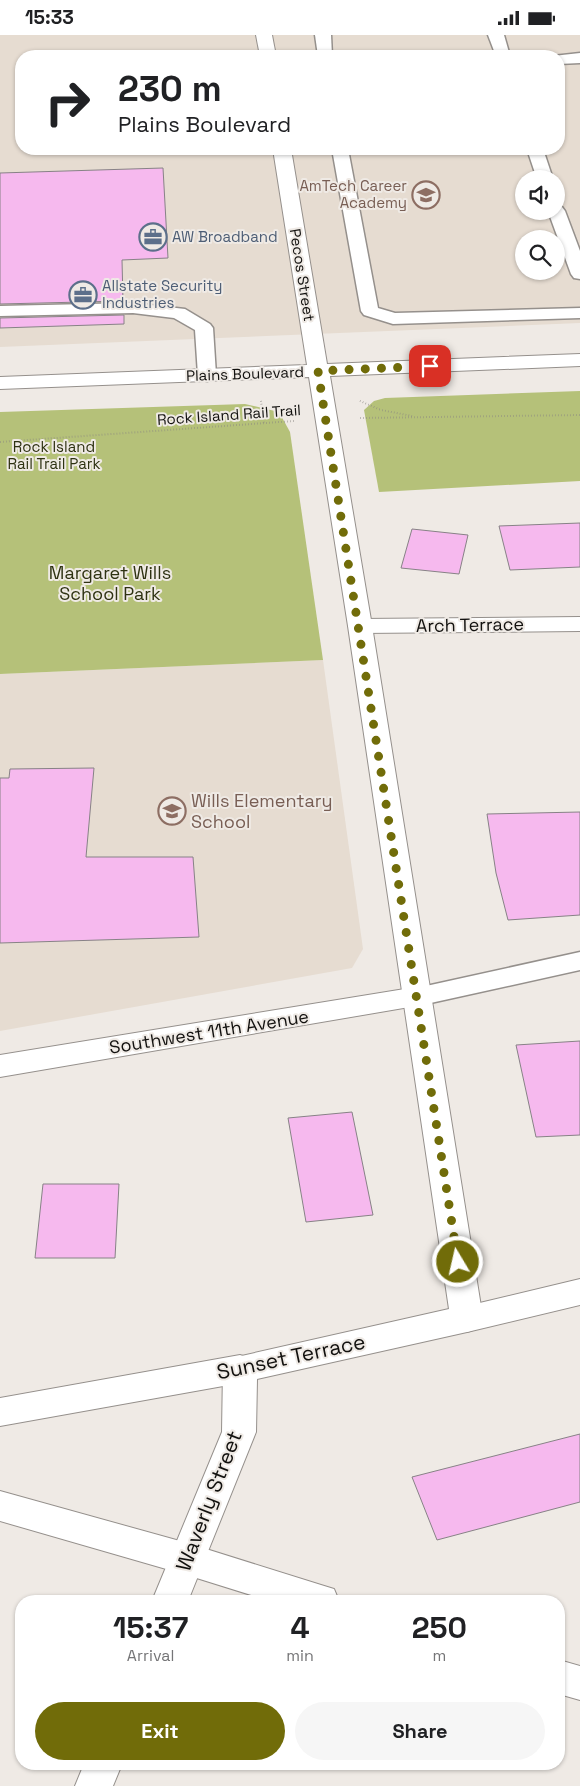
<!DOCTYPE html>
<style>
body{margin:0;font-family:"Space Grotesk",sans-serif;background:#f6f6f6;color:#202124;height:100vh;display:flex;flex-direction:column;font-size:19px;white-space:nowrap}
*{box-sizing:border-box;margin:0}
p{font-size:16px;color:#757577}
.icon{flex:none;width:28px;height:28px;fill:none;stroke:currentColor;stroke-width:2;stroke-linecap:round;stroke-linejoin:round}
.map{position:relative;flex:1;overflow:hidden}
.drawer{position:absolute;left:15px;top:1560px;width:550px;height:175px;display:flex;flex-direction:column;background:#fff;border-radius:20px;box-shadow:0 1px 4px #0004}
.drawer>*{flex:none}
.hud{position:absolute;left:15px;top:15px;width:550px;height:105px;border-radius:20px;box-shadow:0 1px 4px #0004;background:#fff;color:#202124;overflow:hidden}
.fabs{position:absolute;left:515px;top:135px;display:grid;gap:10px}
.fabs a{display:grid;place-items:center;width:50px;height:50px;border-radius:50%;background:#fff;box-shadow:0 1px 4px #0004;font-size:25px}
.pin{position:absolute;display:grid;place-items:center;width:42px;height:42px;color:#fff;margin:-21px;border-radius:10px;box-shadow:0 2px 8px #0006}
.me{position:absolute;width:55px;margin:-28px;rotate:351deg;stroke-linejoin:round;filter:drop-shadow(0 0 4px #0008)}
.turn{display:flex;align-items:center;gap:18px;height:105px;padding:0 20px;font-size:22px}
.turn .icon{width:65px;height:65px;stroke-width:2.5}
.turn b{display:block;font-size:35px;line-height:42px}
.eta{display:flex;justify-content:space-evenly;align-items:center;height:85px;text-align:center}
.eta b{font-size:30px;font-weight:700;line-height:35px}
.primary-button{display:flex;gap:10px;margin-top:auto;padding:10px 20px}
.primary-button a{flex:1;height:58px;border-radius:30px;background:#716c09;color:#fff;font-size:20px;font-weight:700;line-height:58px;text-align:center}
.primary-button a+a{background:#f6f6f6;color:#202124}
.status{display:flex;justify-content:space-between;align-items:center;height:35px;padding:0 25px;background:#fff;direction:ltr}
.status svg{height:14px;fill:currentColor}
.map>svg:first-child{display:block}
.built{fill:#e6dcd1;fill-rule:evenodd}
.green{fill:#b5c179}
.building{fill:#f6b9ee;stroke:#878286}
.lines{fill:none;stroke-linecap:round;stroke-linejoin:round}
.lane-casing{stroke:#95908c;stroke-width:3}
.street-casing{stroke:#95908c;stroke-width:2}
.secondary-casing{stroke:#95908c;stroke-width:2}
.path{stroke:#898582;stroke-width:2;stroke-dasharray:0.5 2.5;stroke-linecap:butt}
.lane{fill:#fff;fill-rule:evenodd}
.street{fill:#fff;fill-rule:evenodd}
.secondary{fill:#fff;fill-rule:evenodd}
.route{stroke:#716c09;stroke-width:9;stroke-dasharray:0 16.2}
.labels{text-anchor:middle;stroke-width:4;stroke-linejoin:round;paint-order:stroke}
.far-education-label{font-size:15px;fill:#785e54;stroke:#efeae5;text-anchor:end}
.far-service-label{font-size:15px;fill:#4e5e75;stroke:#efeae5;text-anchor:start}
.far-street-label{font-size:15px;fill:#12110f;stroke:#efeae5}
.far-park-label{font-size:15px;fill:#2e3212;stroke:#efeae5}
.park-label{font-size:18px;fill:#2e3212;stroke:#efeae5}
.street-label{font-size:18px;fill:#12110f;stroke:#efeae5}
.education-label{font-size:18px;fill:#785e54;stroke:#efeae5;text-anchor:start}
.near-street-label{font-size:21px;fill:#12110f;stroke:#efeae5}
</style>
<div class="status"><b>15:33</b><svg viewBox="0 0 49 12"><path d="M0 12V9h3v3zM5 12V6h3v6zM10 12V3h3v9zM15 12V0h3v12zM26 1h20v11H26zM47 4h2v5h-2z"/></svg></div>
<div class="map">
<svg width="580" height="1751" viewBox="0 0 580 1751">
<rect width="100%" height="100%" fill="#efeae5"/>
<g class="built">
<path d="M0,0H580V288L0,312ZM21,21H559V114H21ZM524,144H556V176H524ZM524,204H556V236H524Z"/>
<polygon points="323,625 363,914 352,933 0,996 0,639"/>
</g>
<g class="green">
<polygon points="580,356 580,446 379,457 364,375 374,366 385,363"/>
<polygon points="245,369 279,377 290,397 323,625 0,639 0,377"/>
</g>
<g class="building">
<polygon points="163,133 168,223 122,225 123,266 0,269 0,138"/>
<polygon points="124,280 124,289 0,293 0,283"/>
<polygon points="580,488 580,532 510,535 499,491"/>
<polygon points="412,494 468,500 459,539 401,533"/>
<polygon points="94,733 86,822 193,822 199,902 0,908 0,743 9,743 10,734"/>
<polygon points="580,777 580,880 508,885 496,838 487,779"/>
<polygon points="580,1006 580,1100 536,1102 516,1010"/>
<polygon points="352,1077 373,1180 306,1187 288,1083"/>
<polygon points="43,1149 119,1149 115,1223 35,1223"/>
<polygon points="580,1399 580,1467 437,1505 412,1442"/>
</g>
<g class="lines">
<g class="lane-casing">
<g id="lane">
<polygon points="315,0 331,0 332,21 318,21"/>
<polygon points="488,0 504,0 510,21 496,21"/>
<polygon points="580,18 580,28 559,29 559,21 553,21"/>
<polygon points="332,114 348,114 378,273 395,278 580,273 580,283 393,289 364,280 361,276"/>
<polygon points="527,114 543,114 553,144 537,144"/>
<polygon points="556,171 562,172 565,176 580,216 580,244 574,243 571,239 548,176 556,176"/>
<polygon points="133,268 185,274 210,289 213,293 216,340 214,344 207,346 200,344 198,340 195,295 174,283 133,278 0,281 0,271"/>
<polygon points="580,917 580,935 417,971 408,969 404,962 408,955 417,953"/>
</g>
</g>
<g class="street-casing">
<g id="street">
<polygon points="580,582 580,596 360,598 352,596 348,591 352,586 360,584"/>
<polygon points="417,952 427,955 431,962 427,969 0,1042 0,1020"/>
<polygon points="580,1244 580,1270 467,1297 455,1293 451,1284 455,1275 467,1271"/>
<polygon points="240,1320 252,1324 257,1334 252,1344 240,1348 0,1391 0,1363"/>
<polygon points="0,1456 187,1508 321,1550 334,1554 339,1566 270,1566 187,1540 0,1486"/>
<polygon points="559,1625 580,1631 580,1665 559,1659"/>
</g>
</g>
<g class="secondary-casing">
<g id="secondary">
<polygon points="256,0 272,0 276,21 260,21"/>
<polygon points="273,114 291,114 327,329 580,319 580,331 330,341 372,591 483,1284 479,1293 467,1297 257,1344 256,1397 188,1566 152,1566 222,1397 223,1334 228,1324 449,1274 348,591 309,342 0,354 0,342 307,330"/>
<polygon points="84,1729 122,1729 113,1751 75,1751"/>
</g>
</g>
<g class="path">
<polyline points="261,366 264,389"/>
<polyline points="360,366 381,375 412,381"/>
<polyline points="360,383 580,380"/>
<polyline points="0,407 294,386"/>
</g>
<use href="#lane" class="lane"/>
<use href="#street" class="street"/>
<use href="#secondary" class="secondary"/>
</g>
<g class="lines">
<polyline class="route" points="430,331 318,336 458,1227"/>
</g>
<defs>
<g id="school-ring" transform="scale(1.4375)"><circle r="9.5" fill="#efeae5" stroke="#8d6e63" stroke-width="1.5"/><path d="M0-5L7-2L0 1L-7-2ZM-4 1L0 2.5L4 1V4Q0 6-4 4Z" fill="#8d6e63"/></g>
<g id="office-ring" transform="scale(1.4375)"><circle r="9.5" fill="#efeae5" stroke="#5c6f8a" stroke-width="1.5"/><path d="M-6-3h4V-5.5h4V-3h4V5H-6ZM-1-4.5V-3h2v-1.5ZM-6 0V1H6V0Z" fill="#5c6f8a"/></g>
</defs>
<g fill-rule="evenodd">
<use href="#school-ring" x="426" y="160"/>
<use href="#office-ring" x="153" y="202"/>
<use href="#office-ring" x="83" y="260"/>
<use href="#school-ring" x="172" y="776"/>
</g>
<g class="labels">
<g class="far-education-label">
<text x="407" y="156">AmTech Career<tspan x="407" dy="17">Academy</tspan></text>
</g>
<g class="far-service-label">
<text x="172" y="207">AW Broadband</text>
<text x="102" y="256">Allstate Security<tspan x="102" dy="17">Industries</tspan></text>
</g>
<g class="far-street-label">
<text transform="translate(302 240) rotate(81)" y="5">Pecos Street</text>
<text transform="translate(245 339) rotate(-2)" y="5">Plains Boulevard</text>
<text transform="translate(229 380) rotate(-4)" y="5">Rock Island Rail Trail</text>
</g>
<g class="far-park-label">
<text x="54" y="417">Rock Island<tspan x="54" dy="17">Rail Trail Park</tspan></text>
</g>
<g class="park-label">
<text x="110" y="544">Margaret Wills<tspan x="110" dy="21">School Park</tspan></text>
</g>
<g class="street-label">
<text transform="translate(470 590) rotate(-1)" y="6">Arch Terrace</text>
<text transform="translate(209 997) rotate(-9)" y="6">Southwest 11th Avenue</text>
</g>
<g class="education-label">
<text x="191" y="772">Wills Elementary<tspan x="191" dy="21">School</tspan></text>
</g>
<g class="near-street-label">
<text transform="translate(291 1322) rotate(-12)" y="7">Sunset Terrace</text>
<text transform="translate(209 1466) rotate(-69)" y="7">Waverly Street</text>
</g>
</g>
</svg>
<div class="fabs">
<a><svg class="icon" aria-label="sound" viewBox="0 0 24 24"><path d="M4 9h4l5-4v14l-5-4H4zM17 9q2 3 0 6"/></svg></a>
<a><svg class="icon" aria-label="search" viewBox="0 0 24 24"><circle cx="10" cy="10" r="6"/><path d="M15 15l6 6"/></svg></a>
</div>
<div class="pin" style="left:430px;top:331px;background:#d93025"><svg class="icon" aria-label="arrive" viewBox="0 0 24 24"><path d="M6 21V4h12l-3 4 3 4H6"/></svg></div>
<svg class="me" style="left:458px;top:1227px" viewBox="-20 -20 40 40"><circle r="17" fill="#716c09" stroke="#fff" stroke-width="3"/><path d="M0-11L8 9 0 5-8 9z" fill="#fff"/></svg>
<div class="hud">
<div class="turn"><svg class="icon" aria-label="right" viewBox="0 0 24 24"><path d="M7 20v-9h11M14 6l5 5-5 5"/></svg><div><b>230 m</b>Plains Boulevard</div></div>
</div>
<section class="drawer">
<div class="eta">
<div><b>15:37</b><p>Arrival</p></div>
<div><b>4</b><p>min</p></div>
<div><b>250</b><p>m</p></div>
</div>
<div class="primary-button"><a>Exit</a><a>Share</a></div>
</section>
</div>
